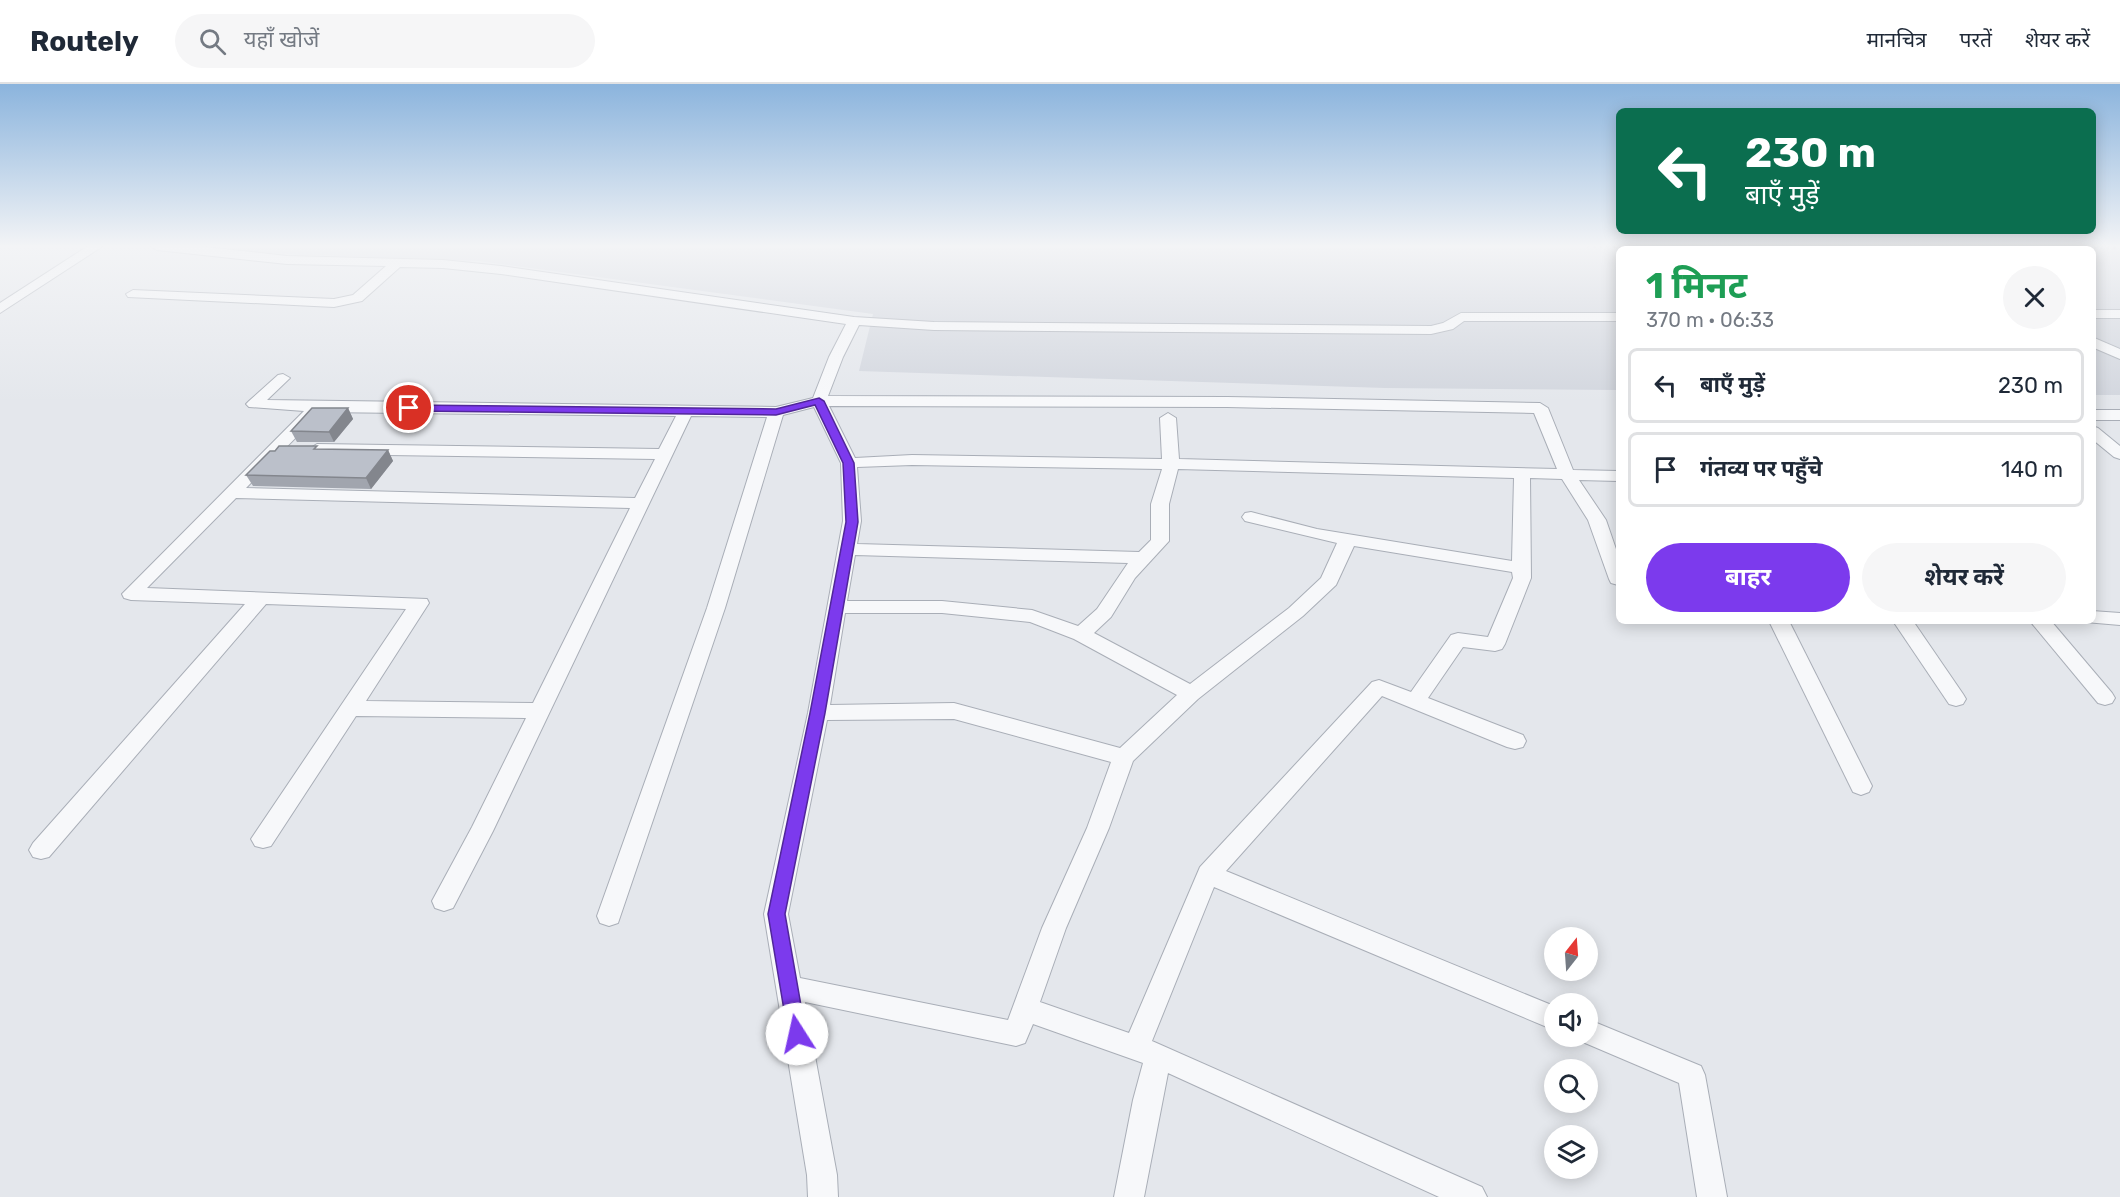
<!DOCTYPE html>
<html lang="hi">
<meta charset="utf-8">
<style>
body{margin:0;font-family:Rubik,"Noto Sans Devanagari",sans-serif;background:#f6f6f7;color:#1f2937;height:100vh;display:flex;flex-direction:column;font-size:22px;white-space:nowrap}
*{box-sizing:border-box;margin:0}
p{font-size:20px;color:#747a83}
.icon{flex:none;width:33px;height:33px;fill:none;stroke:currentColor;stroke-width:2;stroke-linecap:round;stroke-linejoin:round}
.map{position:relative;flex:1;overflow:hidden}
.details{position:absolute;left:1616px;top:162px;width:480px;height:378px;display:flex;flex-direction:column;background:#fff;border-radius:9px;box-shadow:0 3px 15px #0003}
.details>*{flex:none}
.guide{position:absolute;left:1616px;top:24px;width:480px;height:126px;border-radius:9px;box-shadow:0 3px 15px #0003;background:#0b6e4f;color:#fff;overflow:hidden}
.needle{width:39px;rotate:17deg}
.fabs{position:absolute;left:1544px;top:843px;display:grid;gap:12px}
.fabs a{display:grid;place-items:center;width:54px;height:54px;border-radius:50%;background:#fff;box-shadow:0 3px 15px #0003;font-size:30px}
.pin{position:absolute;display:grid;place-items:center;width:51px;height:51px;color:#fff;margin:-26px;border:3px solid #fff;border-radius:50%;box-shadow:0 2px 6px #0007}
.me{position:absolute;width:66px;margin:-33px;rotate:350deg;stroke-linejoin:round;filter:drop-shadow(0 0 4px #0008)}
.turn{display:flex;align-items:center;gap:21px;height:126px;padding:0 30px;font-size:27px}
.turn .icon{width:78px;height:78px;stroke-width:2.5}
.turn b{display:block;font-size:42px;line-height:51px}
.round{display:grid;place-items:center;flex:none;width:63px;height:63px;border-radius:32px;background:#f6f6f7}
.headline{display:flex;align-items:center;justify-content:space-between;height:102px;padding:0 30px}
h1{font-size:36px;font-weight:700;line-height:45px;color:#1e9e55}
.action{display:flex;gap:12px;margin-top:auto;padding:12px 30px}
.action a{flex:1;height:69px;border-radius:36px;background:#7c3aed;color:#fff;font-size:24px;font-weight:700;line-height:69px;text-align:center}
.action a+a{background:#f6f6f7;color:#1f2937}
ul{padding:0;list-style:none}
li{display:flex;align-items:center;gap:18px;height:75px;margin:0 12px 9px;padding:0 18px;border:3px solid #e0e1e3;border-radius:9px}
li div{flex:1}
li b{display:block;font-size:22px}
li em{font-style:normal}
header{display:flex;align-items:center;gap:36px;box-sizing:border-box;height:84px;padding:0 30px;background:#fff;border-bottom:2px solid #e0e1e3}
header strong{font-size:28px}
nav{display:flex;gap:33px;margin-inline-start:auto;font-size:21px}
.search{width:420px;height:54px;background:#f6f6f7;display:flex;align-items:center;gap:15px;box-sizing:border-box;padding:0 21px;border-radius:33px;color:#747a83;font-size:22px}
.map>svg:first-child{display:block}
.built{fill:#d2d6de}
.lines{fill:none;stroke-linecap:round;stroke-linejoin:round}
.street-casing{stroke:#a9aeb7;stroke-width:2}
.street{fill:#f7f8fa;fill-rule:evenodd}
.rail{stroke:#7d8696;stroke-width:3;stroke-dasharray:2 4.5;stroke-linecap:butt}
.wall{fill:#a1a5ae}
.shaded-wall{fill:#83868d}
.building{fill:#bbc0ca;stroke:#83868d;stroke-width:1.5}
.route{fill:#7c3aed;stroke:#51269a;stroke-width:1.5}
</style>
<header>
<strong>Routely</strong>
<div class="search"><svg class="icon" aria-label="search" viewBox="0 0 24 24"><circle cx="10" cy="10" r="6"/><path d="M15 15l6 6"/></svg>यहाँ खोजें</div>
<nav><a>मानचित्र</a><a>परतें</a><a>शेयर करें</a></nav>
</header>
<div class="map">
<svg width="2120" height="1113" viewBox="0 0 2120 1113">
<rect width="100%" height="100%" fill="#e4e7ec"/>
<polygon class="built" points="208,162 2120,162 2120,311 2093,311 2092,165 1618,165 1618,306 1385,304 859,287 873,230 479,177 260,169"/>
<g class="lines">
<g class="street-casing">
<g id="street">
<polygon points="88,162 103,162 0,229 0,219"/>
<path d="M151,162H196L287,172L443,176L501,182L854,233L934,238L1431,242L1443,239L1461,229H1618V237H1464L1453,245L1431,250L934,246L859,241L843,273L828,312L1227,313L1540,319L1548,324L1573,386L1618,387V397L1579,396L1606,436L1618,471V501L1611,499L1609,495L1588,436L1562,395L1530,394L1531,494L1505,560L1502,565L1495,567L1463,563L1428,614L1523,651L1526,657L1523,663L1515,665L1507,663L1382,612L1226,787L1554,922V946L1214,803L1152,957L1482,1103L1487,1113H1439L1168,989L1144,1113H1114L1133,1016L1143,979L1033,940L1025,959L1016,962L805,918L837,1091L838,1113H808L807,1091L764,830L808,629L843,437L841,379L814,323L783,331L725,524L618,839L609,842L600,839L597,832L707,524L767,333L691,332L493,747L453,824L444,827L435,824L432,817L472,743L526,634L356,632L271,762L263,764L255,762L251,755L406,525L266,520L49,773L41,775L33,773L29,766L33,759L245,520L131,516L124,514L122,510L304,327L249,323L246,320L249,317L278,291L283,290L290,294L267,316L776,323L813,314L829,273L846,240L501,190L443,184L400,183L362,217L334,223L128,213L126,210L133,206L334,215L353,211L386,182L287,180L157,166ZM829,322L1227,323L1534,329L1557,385L1179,375L1176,334L1168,329L1160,334L1162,375L912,371L855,374ZM321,328L676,332L659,365L317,360L309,365L317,370L655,375L635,414L246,404ZM912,381L1162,385L1151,420V456L1139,468L857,460L861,437L857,383ZM1178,385L1514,394L1512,477L1317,445L1251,428L1245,429L1242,433L1245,437L1337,459L1321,494L1289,524L1190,600L1094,549L1111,533L1135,494L1169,457V420ZM236,414L630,424L533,619L366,617L429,519L427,515L147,504ZM1354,462L1512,488L1513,494L1488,553L1458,549L1451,551L1411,608L1379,596L1372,598L1200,783L1129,949L1040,918L1066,844L1109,744L1133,677L1198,615L1303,532L1336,501ZM855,471L1128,479L1097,525L1078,542L1032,526L942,517H847ZM845,529H942L1030,538L1074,555L1177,611L1120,664L954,619L830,621ZM954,635L1111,678L1087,744L1042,844L1008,936L800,894L788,830L827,636Z"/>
<rect x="2092" y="226" width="28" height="8"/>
<polygon points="2092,253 2120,265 2120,275 2092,263"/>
<rect x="2092" y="326" width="28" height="10"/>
<polygon points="2092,342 2098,344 2120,362 2120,375 2114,373 2092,355"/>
<polygon points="2092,527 2120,529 2120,541 2085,538 2092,537"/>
<polygon points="1769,537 1789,537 1872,702 1869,708 1861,711 1853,708"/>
<polygon points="1893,537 1913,537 1963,610 1966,615 1963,620 1956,622 1949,620"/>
<polygon points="2030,537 2051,537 2112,609 2115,614 2112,619 2105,621 2098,619"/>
<polygon points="1587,935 1701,982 1705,991 1727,1113 1697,1113 1679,999 1578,956 1576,952 1587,952"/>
</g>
</g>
<use href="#street" class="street"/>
<g class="rail">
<polyline points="1587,162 1783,165"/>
<polyline points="2003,162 2120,164"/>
</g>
</g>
<g class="wall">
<polygon points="348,324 353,335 334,358 297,358 291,347"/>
<polygon points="318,365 388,366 393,377 371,405 253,402 246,391"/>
</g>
<g class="shaded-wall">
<polygon points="348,324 353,335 334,358 329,348"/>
<polygon points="388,366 393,377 371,405 366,394"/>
</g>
<g class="building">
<polygon points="312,324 348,324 329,348 291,347"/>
<polygon points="279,362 317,362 314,365 388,366 366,394 246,391 270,367 275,367"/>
</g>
<linearGradient id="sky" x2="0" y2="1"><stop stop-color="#8bb4dd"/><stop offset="0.51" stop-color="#f3f4f6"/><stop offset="1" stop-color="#f3f4f6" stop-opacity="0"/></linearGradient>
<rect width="2120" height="318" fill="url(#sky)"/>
<polygon class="route" points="819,314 824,317 854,379 858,438 825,629 785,830 806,950 804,957 797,959 790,957 788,950 768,830 810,629 846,438 843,379 815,321 776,331 409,327 404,324 409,321 776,325"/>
</svg>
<div class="fabs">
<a><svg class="needle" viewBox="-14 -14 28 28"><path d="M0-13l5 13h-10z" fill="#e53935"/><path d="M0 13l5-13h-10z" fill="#747a83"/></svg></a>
<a><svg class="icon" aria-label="sound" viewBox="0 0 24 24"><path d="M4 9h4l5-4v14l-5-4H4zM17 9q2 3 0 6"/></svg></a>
<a><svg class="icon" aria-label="search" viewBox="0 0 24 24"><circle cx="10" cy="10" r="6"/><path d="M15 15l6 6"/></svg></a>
<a><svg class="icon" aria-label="layers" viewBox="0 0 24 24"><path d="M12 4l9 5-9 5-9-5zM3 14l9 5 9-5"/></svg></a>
</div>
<div class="pin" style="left:409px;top:324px;background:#d93025"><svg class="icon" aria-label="arrive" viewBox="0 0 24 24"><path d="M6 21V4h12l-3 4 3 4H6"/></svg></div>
<svg class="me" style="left:797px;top:950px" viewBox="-20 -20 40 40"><circle r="19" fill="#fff"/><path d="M0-13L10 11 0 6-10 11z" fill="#7c3aed"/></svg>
<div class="guide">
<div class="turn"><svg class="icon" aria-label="left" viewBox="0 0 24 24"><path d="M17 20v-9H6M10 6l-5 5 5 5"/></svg><div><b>230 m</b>बाएँ मुड़ें</div></div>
</div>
<section class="details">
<div class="headline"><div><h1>1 मिनट</h1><p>370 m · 06:33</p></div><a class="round"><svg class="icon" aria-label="close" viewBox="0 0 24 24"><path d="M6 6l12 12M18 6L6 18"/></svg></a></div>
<ul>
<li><svg class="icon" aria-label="left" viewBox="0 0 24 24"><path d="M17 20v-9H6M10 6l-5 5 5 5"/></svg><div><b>बाएँ मुड़ें</b></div><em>230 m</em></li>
<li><svg class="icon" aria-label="arrive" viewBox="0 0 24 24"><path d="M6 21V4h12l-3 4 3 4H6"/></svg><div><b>गंतव्य पर पहुँचे</b></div><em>140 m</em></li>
</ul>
<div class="action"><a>बाहर</a><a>शेयर करें</a></div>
</section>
</div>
